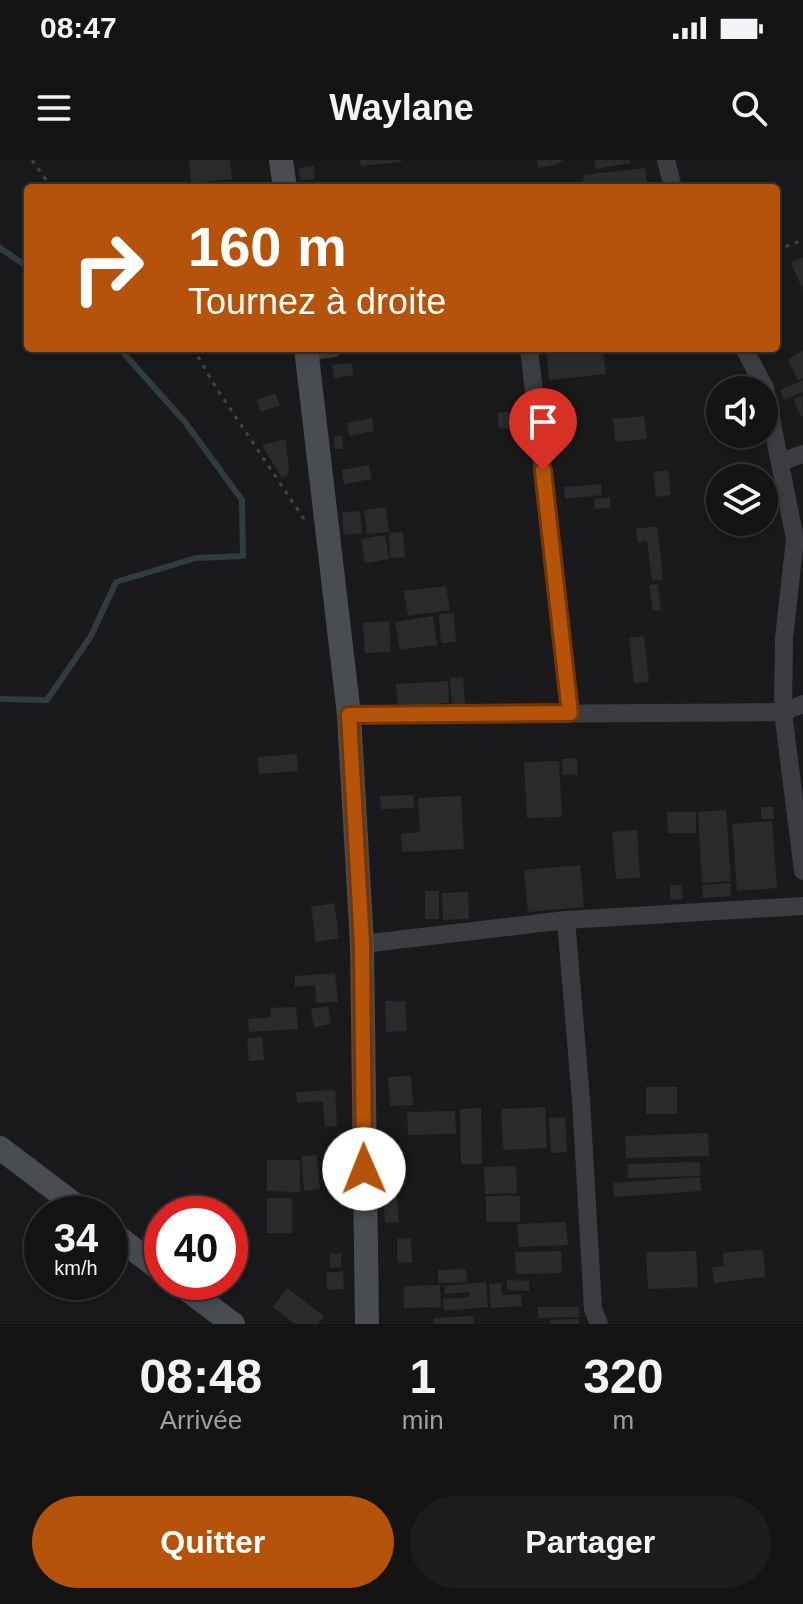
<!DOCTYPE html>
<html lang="fr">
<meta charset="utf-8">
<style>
body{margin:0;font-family:Helvetica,sans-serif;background:#1d1d1e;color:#f1f3f6;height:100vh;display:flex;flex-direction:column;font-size:30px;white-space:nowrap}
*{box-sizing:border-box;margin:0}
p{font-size:26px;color:#9d9ea0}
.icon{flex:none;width:44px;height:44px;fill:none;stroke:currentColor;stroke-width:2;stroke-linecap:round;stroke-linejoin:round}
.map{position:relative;height:1164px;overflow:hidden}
.details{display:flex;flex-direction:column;background:#141415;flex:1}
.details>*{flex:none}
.top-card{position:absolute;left:24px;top:24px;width:756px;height:168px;border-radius:8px;box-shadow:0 4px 12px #0003,0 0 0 2px #333334;background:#b45309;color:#fff;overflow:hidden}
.fabs{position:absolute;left:706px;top:216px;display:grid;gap:16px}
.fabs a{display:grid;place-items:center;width:72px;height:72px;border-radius:50%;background:#141415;box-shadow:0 4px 12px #0003,0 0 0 2px #333334;font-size:40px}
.speed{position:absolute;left:24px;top:1036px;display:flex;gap:16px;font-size:40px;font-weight:700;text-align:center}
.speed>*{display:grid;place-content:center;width:104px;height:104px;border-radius:50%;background:#141415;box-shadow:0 4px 12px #0003,0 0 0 2px #333334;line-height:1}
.speed small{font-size:20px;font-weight:400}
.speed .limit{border:12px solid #d22;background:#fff;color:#111}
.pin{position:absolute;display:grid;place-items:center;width:68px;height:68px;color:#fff;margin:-82px -34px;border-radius:50% 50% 50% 0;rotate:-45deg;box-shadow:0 0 8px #0007}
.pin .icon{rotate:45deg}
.me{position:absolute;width:88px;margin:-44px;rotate:359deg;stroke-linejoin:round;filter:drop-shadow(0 0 6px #0008)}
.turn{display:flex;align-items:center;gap:28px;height:168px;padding:0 32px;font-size:36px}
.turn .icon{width:104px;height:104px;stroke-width:2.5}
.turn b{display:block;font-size:56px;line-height:68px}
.eta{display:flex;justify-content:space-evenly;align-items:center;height:136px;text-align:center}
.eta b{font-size:48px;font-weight:600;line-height:56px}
.action{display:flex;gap:16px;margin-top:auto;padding:16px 32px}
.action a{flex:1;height:92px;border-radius:48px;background:#b45309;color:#fff;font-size:32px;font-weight:600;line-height:92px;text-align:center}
.action a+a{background:#1d1d1e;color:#f1f3f6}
.status{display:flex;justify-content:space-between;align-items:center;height:56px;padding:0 40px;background:#141415;direction:ltr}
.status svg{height:22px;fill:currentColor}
header{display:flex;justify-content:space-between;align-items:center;height:104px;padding:0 32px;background:#141415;font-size:36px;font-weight:600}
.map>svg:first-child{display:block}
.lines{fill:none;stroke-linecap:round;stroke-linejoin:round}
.stream{stroke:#313c3f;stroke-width:6}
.building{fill:#2a2b2d}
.path{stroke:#414448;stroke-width:3;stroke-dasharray:4 6;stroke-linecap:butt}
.street{stroke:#3b3d41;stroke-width:18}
.secondary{stroke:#494d51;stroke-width:24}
.route-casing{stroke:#753606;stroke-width:20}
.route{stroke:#b45309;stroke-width:14}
</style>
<div class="status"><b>08:47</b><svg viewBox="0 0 49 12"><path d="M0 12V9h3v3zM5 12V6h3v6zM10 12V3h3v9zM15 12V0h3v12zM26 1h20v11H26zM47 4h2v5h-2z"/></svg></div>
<header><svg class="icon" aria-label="menu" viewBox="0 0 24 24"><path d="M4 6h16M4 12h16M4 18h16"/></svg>Waylane<svg class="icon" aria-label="search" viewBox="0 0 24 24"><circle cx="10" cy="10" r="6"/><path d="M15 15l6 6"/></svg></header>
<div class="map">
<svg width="803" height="1164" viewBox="0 0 803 1164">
<rect width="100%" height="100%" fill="#1a1a1c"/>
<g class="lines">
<g class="stream">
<polyline points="0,88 28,107"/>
<polyline points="0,539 47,540 91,476 116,422 196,398 243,396 242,340 185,262 119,188"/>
</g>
</g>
<g class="building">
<polygon points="189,0 230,0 232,19 191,23"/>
<polygon points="360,0 401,0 401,2 361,6"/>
<polygon points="537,0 563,0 556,5 538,8"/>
<polygon points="595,0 630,0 631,3 596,9"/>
<polygon points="314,6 315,19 300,21 299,8"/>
<polygon points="645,8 647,22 584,28 583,15"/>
<polygon points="803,97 803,130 791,103"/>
<polygon points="546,188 603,188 606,214 549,220"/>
<polygon points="803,190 803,218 798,221 788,200"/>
<polygon points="352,203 353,215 334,218 332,205"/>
<polygon points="803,220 803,232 784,240 780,230"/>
<polygon points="275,233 280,245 261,252 256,240"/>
<polygon points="802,236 803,256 801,257 793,239"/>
<polygon points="513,251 515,267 499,269 497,253"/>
<polygon points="644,256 647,279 615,282 613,259"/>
<polygon points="372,258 374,271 349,276 347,263"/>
<polygon points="334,276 342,276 343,289 335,289"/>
<polygon points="286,279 289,314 282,318 262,285"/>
<polygon points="369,305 372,319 344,324 342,310"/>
<polygon points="668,310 671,335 656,337 653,312"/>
<polygon points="601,324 602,335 565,339 564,327"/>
<polygon points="610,337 610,348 595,349 594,339"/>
<polygon points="386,347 389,372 367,374 364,350"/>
<polygon points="360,351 362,373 344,375 342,353"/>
<polygon points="657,366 663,419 652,421 647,381 638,382 636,369"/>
<polygon points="403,372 405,397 390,398 389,373"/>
<polygon points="385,375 389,399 365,403 361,379"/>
<polygon points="658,424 661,450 653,451 649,425"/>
<polygon points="446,426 450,450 408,456 404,431"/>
<polygon points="454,453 456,482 441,483 439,454"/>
<polygon points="433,456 437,485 400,490 395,462"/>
<polygon points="389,461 391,492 365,493 363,463"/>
<polygon points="644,476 649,522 634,523 629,478"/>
<polygon points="463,517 465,544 452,545 450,518"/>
<polygon points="448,521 449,543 398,547 396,524"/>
<polygon points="297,594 298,611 259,614 258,597"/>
<polygon points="577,598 578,615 563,615 562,599"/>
<polygon points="559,601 562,657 527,658 524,602"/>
<polygon points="413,635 414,648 381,649 380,636"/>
<polygon points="461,636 464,689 402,692 401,674 420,672 418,638"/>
<polygon points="761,647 773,647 774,659 761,659"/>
<polygon points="726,650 731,721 702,723 698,652"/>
<polygon points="667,652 696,652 696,673 668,673"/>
<polygon points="772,661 777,728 737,731 732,664"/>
<polygon points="637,670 640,718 616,719 612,672"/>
<polygon points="580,705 584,747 528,752 524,710"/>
<polygon points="730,723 731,736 703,738 702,725"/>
<polygon points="670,725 682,725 683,739 670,740"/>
<rect x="425" y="731" width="14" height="28"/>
<polygon points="468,732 469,759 443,760 442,733"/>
<polygon points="334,743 339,778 316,782 311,747"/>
<polygon points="335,813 338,842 316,843 315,825 295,827 295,816"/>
<polygon points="385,841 405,841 407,871 386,872"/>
<polygon points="328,846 331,864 314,867 311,849"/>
<polygon points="296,847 298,869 249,872 248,859 271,857 270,848"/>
<polygon points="262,877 264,900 249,901 247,878"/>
<polygon points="411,916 413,945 390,946 388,917"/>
<rect x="646" y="927" width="31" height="27"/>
<polygon points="335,930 337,966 325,967 323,941 297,943 296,932"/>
<polygon points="545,947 547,988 503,990 501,949"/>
<polygon points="481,948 482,1004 461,1004 460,949"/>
<polygon points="455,951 456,974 408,975 407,952"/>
<polygon points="565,957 567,992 551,993 549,958"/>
<polygon points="708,973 709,996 626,998 625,976"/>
<polygon points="317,995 320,1029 304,1031 301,996"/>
<polygon points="267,1000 300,1000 300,1032 267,1031"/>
<polygon points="700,1002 700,1016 628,1018 628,1004"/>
<polygon points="516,1006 517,1033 485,1034 484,1007"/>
<polygon points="700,1017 701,1031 614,1037 613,1023"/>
<polygon points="397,1034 399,1062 385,1063 383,1035"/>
<rect x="486" y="1036" width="34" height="26"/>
<rect x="267" y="1038" width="25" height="35"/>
<polygon points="566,1062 568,1085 519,1087 517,1064"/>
<polygon points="411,1078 412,1103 397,1103 397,1079"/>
<polygon points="763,1089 765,1117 714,1123 712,1107 724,1106 723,1093"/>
<polygon points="561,1091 562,1113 516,1114 515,1092"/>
<polygon points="696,1091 698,1127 648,1129 646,1092"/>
<polygon points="341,1093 341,1107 330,1108 330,1094"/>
<polygon points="466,1109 467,1122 438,1123 438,1110"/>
<polygon points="343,1111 344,1129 327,1130 326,1113"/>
<polygon points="507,1120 529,1121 529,1131 507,1130"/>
<polygon points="486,1122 488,1147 444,1151 443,1139 470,1137 469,1132 445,1134 444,1126"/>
<polygon points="501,1123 502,1135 521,1134 522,1146 491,1148 489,1124"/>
<polygon points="440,1125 441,1147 404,1148 404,1126"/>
<polygon points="287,1128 324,1156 318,1164 295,1164 273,1147"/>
<polygon points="538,1147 579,1147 579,1157 538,1158"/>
<polygon points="474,1156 474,1164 434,1164 434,1158"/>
<polygon points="578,1159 580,1164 550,1164 550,1160"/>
</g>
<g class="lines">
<g class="path">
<polyline points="32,0 52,28"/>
<polyline points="776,90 803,80"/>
<polyline points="193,188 215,226 304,359"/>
</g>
<g class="street">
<polyline points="666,0 673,28"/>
<polyline points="529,188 570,553"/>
<polyline points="744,188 765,228 795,379 784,478 783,552 803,544"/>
<polyline points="307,192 334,188"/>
<polyline points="780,302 803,294"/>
<polyline points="349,555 783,552 803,711"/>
<polyline points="362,784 566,760"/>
<polyline points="599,1164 593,1149 581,940 566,760 803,746"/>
</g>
<g class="secondary">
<polyline points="281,0 285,28"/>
<polyline points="306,188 349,555 362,784 367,1164"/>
<polyline points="0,988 87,1054"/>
<polyline points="110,1071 162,1111"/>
<polyline points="177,1122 233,1164"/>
</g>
</g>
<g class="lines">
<g class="route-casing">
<polyline id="route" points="364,1009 362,784 349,555 570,553 543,310"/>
</g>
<use href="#route" class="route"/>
</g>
</svg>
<div class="fabs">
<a><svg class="icon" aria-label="sound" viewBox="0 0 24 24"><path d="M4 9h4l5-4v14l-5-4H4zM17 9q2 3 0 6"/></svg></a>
<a><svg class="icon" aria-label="layers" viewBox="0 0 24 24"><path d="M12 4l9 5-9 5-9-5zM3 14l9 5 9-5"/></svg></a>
</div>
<div class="speed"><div>34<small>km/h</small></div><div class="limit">40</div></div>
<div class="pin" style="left:543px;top:310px;background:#d93025"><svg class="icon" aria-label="arrive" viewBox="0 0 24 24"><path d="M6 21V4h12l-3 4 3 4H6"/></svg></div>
<svg class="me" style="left:364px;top:1009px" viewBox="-20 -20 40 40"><circle r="19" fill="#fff"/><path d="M0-13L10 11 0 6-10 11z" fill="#b45309"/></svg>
<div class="top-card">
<div class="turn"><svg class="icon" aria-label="right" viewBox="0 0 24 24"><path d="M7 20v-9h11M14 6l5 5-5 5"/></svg><div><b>160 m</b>Tournez à droite</div></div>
</div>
</div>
<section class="details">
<div class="eta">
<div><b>08:48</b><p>Arrivée</p></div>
<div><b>1</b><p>min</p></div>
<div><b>320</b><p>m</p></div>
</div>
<div class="action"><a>Quitter</a><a>Partager</a></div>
</section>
